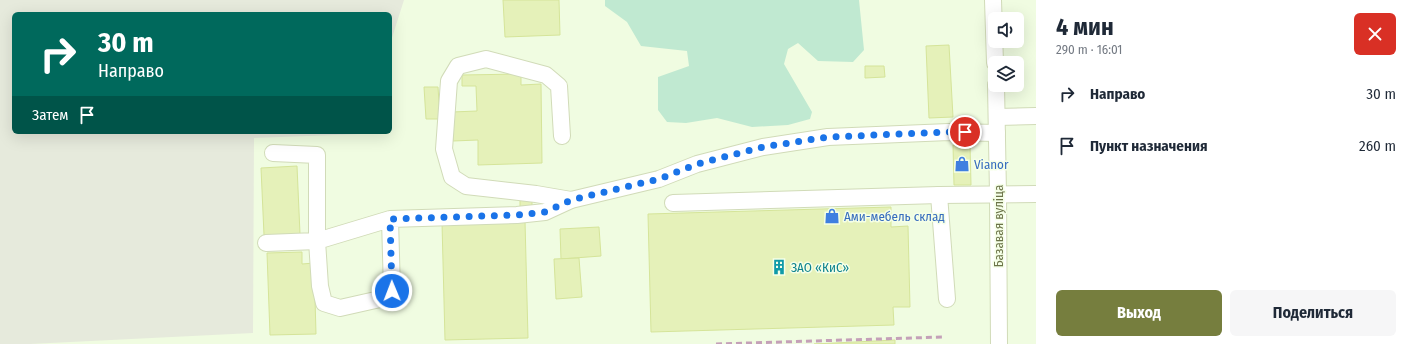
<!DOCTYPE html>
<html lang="ru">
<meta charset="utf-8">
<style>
body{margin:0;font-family:"Fira Sans Condensed",sans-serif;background:#f6f6f7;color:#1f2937;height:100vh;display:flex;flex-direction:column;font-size:15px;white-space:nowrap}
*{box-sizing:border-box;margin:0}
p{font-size:13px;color:#747a83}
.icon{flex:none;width:22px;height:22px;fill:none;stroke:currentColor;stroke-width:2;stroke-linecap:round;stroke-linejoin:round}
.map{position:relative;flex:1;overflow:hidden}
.drawer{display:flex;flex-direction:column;background:#fff;width:380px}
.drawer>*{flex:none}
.guide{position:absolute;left:12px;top:12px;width:380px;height:122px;border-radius:6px;box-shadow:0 4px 16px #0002;background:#00695c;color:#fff;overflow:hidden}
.buttons{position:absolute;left:988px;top:12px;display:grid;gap:8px}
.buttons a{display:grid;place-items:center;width:36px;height:36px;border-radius:6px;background:#fff;box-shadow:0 4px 16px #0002;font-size:20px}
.pin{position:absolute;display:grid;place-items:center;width:34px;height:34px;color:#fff;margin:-17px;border:2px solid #fff;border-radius:50%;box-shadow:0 1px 4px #0007}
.me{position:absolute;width:44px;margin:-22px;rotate:359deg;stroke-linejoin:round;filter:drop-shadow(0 0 3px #0008)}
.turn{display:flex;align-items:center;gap:14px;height:84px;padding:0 20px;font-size:18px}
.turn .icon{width:52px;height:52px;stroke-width:2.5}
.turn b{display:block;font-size:28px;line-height:34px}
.then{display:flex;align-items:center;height:38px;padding:0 20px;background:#0003;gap:8px;font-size:15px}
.round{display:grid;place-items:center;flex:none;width:42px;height:42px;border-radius:6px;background:#f6f6f7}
.summary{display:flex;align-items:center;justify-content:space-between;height:68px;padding:0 20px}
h1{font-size:24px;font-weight:700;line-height:30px}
.action{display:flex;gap:8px;margin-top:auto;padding:8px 20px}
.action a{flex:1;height:46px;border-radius:6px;background:#767e3e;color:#fff;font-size:16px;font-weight:700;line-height:46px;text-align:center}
.action a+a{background:#f6f6f7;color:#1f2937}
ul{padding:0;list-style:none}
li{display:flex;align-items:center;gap:12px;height:52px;padding:0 20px}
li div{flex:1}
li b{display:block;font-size:15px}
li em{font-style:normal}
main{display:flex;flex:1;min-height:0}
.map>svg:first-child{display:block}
.industrial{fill:#e6eadc}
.green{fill:#c0e9d1}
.building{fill:#e5f1b9;stroke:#d5e499}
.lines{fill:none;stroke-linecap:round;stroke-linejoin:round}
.minor-casing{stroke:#d1dbb8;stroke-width:18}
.minor{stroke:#fff;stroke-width:16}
.rail{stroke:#c4a0b8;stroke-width:3;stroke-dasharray:6 4;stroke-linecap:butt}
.route{stroke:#1a73e8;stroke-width:7;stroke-dasharray:0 12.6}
.labels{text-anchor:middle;stroke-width:3;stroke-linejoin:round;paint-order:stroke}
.shop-label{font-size:13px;fill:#366cbe;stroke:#f5ffe7;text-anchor:start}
.street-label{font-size:13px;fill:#6b7348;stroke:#f5ffe7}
.culture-label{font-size:13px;fill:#0d838f;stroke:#f5ffe7;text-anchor:start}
</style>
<main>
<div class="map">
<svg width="1036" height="344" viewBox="0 0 1036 344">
<rect width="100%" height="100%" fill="#f0fce1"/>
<polygon class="industrial" points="0,0 404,0 390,44 390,14 14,14 14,132 362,132 361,134 254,138 253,333 30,344 0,344"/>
<polygon class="green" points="605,0 859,0 864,50 853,62 818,61 798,43 788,49 784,64 812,112 810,119 788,125 752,127 717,118 686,123 667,122 658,110 658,77 689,66 687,51 641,46 627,22 605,6"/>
<g class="building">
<polygon points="503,0 559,0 560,35 505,37"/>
<polygon points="949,45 953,117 929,118 926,46"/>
<polygon points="865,66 884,66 885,77 865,78"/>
<polygon points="521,74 521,85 541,84 542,163 478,165 478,140 453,141 452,112 477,111 476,86 462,86 462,75"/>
<polygon points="424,87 438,87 440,119 426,119"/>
<polygon points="970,144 971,185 954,185 953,145"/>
<polygon points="297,166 300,234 264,235 261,168"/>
<rect x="520" y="199" width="12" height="8"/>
<polygon points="891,207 891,227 908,226 910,307 893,307 894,325 651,332 648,214"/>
<polygon points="525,221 528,338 445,340 442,223"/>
<polygon points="599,227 601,256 561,259 560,229"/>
<polygon points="302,252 302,264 314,263 316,334 270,335 267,253"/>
<polygon points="579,258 582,297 556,299 554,259"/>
<polygon points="895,340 895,344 814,344"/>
</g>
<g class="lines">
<g class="minor-casing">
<g id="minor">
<polyline points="993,0 995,63"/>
<polyline points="996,85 998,194 999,344"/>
<polyline points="997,117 1036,116"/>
<polyline points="562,136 559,86 546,75 486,59 458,66 449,81 444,149 452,177 466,186 536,194 571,200"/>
<polyline points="939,195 947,299"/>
<polyline points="673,203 939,195 1036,194"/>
<polyline points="390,219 317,241 320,286 324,303 340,308 380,299 392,291 390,219 517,215 545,212 571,200 659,179 697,164 763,147 828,137 949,132 997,133"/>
<polyline points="266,243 317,241 317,155 273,153"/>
</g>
</g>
<use href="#minor" class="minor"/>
<polyline class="rail" points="716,344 943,337"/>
</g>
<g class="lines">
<polyline class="route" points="392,291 390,219 517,215 545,212 571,200 659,179 697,164 763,147 828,137 949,132 965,132"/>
</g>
<defs>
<g id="shop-bare" transform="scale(1.2)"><path d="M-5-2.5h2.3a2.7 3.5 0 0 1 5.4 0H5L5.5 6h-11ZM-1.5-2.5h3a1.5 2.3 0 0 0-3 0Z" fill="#3f7fe0" stroke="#f5ffe7" stroke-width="2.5" paint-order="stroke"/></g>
<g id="building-bare" transform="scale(1.2)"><path d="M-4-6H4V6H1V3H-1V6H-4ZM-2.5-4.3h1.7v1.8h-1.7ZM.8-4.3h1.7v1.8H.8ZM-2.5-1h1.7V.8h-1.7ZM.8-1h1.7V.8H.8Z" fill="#0f9aa8" stroke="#f5ffe7" stroke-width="2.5" paint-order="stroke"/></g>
</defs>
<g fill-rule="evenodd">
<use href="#shop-bare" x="962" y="164"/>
<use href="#shop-bare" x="832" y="216"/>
<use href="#building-bare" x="779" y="267"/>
</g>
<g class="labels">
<g class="shop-label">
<text x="974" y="169">Vianor</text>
<text x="844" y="221">Ами-мебель склад</text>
</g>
<g class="street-label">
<text transform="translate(998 226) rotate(-90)" y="5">Базавая вуліца</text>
</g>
<g class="culture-label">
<text x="791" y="272">ЗАО «КиС»</text>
</g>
</g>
</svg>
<div class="buttons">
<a><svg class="icon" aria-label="sound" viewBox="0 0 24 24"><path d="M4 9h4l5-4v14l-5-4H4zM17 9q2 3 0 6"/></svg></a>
<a><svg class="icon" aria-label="layers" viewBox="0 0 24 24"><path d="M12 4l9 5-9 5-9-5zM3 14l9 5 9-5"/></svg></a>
</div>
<div class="pin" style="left:965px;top:132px;background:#d93025"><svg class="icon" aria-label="arrive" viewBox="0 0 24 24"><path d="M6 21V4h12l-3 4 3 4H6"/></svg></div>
<svg class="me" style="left:392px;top:291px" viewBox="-20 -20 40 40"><circle r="17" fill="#1a73e8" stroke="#fff" stroke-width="3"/><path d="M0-11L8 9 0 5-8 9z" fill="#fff"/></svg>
<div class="guide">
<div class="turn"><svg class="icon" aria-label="right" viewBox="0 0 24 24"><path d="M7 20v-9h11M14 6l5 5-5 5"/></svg><div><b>30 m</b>Направо</div></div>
<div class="then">Затем<svg class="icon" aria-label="arrive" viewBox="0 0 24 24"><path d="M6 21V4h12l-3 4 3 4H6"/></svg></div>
</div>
</div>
<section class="drawer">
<div class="summary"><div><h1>4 мин</h1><p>290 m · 16:01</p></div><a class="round" style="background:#d93025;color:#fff"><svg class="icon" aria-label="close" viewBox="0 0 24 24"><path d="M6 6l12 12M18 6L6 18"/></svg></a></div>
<ul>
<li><svg class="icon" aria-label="right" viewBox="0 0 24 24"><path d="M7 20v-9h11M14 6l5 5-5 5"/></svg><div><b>Направо</b></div><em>30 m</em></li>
<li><svg class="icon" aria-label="arrive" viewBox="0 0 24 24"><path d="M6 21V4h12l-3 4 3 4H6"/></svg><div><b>Пункт назначения</b></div><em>260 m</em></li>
</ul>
<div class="action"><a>Выход</a><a>Поделиться</a></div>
</section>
</main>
